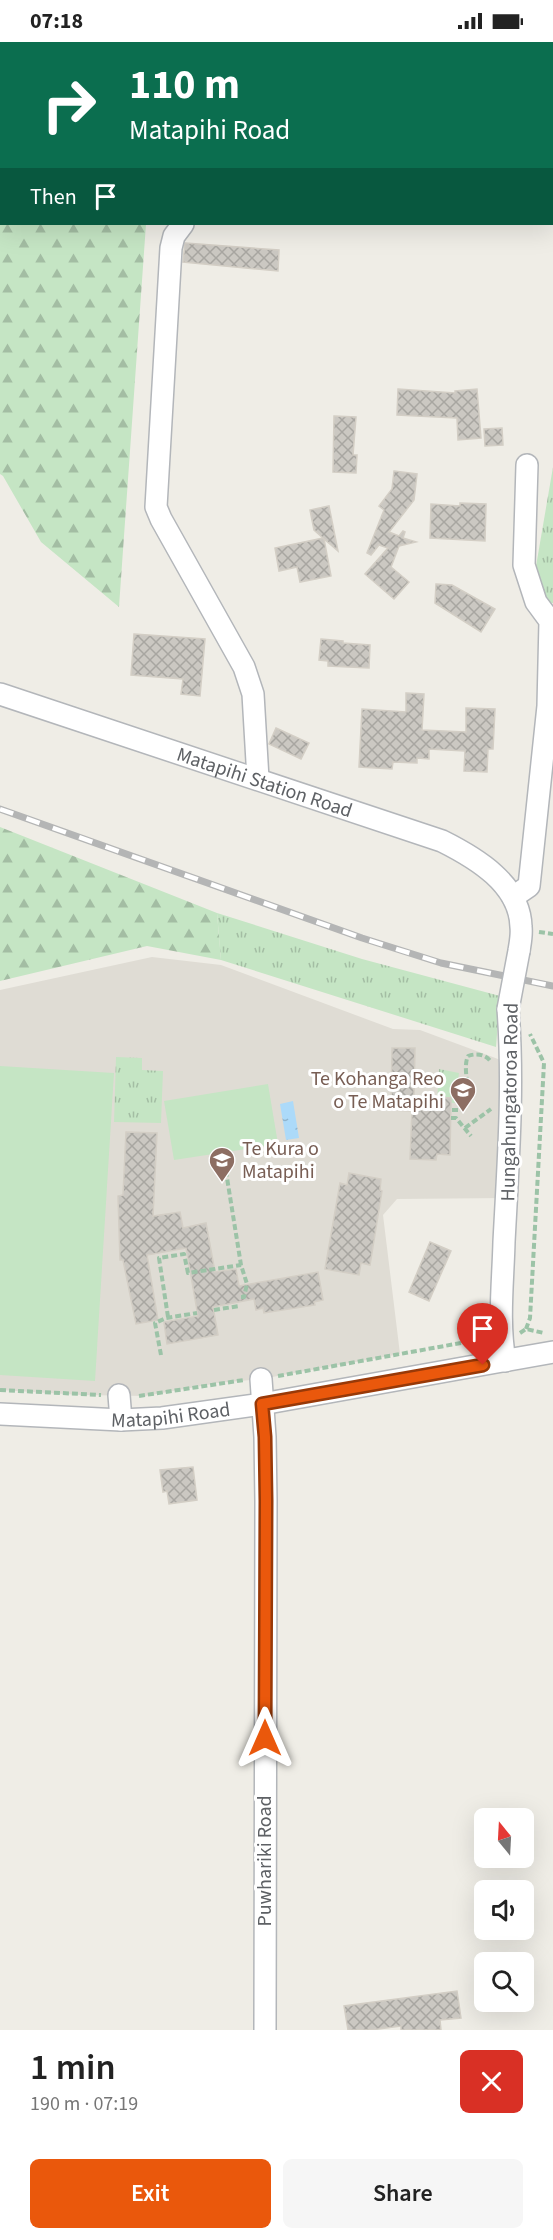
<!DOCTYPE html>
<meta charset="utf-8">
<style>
body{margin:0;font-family:"Source Sans 3",sans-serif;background:#f6f6f6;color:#222;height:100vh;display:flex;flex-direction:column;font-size:22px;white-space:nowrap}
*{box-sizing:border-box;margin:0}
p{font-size:20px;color:#767676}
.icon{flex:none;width:33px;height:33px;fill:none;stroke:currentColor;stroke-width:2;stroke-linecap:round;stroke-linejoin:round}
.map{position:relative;height:1988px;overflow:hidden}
.details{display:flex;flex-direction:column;background:#fff;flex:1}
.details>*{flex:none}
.guide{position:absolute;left:0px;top:0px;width:554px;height:183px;box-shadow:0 6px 24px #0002;background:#0b6e4f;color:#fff;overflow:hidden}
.needle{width:39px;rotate:342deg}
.tools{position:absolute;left:474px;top:1766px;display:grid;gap:12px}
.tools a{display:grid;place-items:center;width:60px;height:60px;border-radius:9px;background:#fff;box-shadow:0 6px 24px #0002;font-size:30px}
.pin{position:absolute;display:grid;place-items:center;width:51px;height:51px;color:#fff;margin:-62px -26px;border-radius:50% 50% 50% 0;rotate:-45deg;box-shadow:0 0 6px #0007}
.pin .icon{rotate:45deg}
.me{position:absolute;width:66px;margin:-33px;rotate:0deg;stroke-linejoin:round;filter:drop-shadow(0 0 4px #0008)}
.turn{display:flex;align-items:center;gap:21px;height:126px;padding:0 30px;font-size:27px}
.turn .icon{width:78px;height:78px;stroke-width:2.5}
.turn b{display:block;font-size:42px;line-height:51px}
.then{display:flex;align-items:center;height:57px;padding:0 30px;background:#0003;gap:12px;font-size:22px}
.round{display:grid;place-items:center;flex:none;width:63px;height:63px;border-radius:9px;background:#f6f6f6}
.summary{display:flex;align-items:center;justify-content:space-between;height:102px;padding:0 30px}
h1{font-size:36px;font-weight:600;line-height:45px}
.cta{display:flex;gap:12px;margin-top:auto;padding:12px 30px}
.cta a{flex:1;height:69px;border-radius:9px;background:#ea580c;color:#fff;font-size:24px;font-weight:600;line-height:69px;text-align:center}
.cta a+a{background:#f6f6f6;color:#222}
.status{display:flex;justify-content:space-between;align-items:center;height:42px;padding:0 30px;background:#fff;direction:ltr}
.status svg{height:16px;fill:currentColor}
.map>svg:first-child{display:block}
.education{fill:#dfdcd4}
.grass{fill:url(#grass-tufts)}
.forest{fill:url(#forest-firs)}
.garden{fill:#c5e5c4}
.water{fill:url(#water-ripples)}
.building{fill:url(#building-cross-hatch);stroke:#d3cec5;stroke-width:1.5}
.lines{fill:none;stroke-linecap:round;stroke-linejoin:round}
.minor-casing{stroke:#b3b6ba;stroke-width:24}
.path{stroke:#9cc3a7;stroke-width:4;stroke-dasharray:6 3;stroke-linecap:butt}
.minor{stroke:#fff;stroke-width:21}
.rail-casing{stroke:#b4b5b5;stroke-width:7}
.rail{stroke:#fff;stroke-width:4.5;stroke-dasharray:14;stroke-linecap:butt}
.minor-bridge-casing{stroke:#b3b6ba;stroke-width:24;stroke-linecap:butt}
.minor-bridge{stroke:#fff;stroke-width:21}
.route-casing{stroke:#983908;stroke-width:15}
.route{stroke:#ea580c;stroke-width:10}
.labels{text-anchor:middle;stroke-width:6;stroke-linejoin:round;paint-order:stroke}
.street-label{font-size:20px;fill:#5e6165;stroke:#fff}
.education-label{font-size:20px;fill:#785e54;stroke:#fff;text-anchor:end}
</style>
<div class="status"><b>07:18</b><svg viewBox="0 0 49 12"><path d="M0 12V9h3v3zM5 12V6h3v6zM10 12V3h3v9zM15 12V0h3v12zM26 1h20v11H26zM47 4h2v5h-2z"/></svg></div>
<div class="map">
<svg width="553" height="1988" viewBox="0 0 553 1988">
<defs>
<pattern id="grass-tufts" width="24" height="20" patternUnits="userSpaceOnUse" patternTransform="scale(1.5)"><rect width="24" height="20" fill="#c5e5c4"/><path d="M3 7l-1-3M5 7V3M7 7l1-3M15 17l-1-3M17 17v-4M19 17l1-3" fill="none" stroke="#a3bda3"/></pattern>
<pattern id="forest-firs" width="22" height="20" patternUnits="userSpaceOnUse" patternTransform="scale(1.5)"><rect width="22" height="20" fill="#c5e5c4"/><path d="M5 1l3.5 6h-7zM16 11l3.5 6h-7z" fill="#a3bda3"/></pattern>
<pattern id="water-ripples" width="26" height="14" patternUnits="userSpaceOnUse" patternTransform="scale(1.5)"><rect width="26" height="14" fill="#acdaf9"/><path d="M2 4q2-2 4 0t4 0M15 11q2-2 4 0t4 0" fill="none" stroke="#8fb4cd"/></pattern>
<pattern id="building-cross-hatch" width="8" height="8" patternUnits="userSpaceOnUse" patternTransform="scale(1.5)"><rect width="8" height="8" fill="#cbc8c2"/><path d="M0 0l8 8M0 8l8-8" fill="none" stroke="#a8a6a1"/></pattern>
</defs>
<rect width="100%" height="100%" fill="#efede6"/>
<polygon class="education" points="152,915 221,923 393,987 420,988 498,1017 511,1026 506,1156 397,1157 383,1173 400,1312 261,1337 218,1341 145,1354 81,1353 0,1348 0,948"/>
<g class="grass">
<polygon points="553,425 553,561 552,561 543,559 535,530"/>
<polygon points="217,871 362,917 500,954 496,1005 221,918"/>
<polygon points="116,1015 142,1016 142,1028 163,1029 161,1081 114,1080"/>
<polygon points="439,1027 459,1031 455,1061 437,1060"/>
</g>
<g class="forest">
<polygon points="0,0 159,0 2,2 2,182 146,182 119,565 41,500 3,434 0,432"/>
<polygon points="0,785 217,871 221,918 147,904 0,939"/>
</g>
<g class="garden">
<polygon points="0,1024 114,1031 95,1339 0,1333"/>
<polygon points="268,1042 278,1102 174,1118 164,1059"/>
</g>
<polygon class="water" points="293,1059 299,1096 286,1098 280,1062"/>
<g class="building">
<polygon points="185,201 279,208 278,229 183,220"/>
<polygon points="398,347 455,351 455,349 477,347 481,396 458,398 457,376 397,373"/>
<polygon points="334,374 356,375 353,413 357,413 356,431 333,430"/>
<polygon points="502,386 503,403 485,404 484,387"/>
<polygon points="394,429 417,432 414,458 389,490 399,494 403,489 405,490 403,496 416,500 399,504 391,525 409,540 394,557 365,532 388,506 379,503 371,513 367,511 384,468 379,464 392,447"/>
<polygon points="460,461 486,462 485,499 430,496 431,462 460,464"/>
<polygon points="329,464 338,509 324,497 331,534 300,540 297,525 279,529 275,506 323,496 314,488 310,468"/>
<polygon points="436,542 452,543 495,567 481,590 435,561"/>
<polygon points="134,592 205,597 200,654 181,652 183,637 131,633"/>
<polygon points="321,597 343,599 343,601 370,603 369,626 328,624 328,619 319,618"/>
<polygon points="406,651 424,652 422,688 466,690 466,666 495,667 493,707 488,707 487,730 464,729 465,709 429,707 429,717 417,716 417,721 393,720 392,727 359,725 362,667 406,670"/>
<polygon points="276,686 309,701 301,717 269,702"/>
<polygon points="392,1006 415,1006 414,1054 451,1056 450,1113 437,1112 436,1118 410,1117 412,1069 391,1068"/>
<polygon points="126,1090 157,1091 153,1174 180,1170 183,1186 206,1181 215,1230 236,1227 239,1244 318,1230 323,1258 314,1260 315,1263 264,1271 263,1266 256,1268 254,1257 213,1265 218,1293 167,1302 164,1280 198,1274 186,1206 147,1213 158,1278 136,1282 123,1218 120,1218 118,1154 123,1153"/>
<polygon points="349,1131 381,1137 380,1148 382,1149 370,1223 361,1221 359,1233 325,1227 340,1141 347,1143"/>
<polygon points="430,1200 451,1209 429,1259 409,1250"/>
<polygon points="193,1425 197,1458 169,1462 167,1449 163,1450 160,1428"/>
<polygon points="457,1949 461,1976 440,1978 441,1988 401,1988 401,1984 371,1988 348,1988 344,1964"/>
</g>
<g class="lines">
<g class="minor-casing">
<g id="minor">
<polyline points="183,182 174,194 171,206 156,465 161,477 244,625 253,652 258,737"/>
<path id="s1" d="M0,652L442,799C476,816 520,842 521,885C522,893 520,902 519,909"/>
<polyline points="513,855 529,844 548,664 550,579 536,560 524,523 527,423"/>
<path d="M505,1319C498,1280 503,1240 504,1200C508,1123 514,1045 508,967"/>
<polyline points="261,1337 265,1395 266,1459 265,1988"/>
<polyline points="119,1353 121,1378"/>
<path id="s2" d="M0,1372L121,1378L162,1376L262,1362L553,1310"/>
</g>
</g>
<g class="path">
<polyline points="196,2 196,0"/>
<polyline points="539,890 553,892"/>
<path d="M452,1068H459C475,1053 461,1029 468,1014C476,1011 486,1012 491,1020"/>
<polyline points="451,1076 456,1076 471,1094"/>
<polyline points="465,1086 491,1067"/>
<polyline points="223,1111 241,1223 247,1242 244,1255 241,1255"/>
<polyline points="214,1268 239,1264"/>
<polyline points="168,1275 159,1216 184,1212 188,1231 241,1223"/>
<polyline points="526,1287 530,1276 544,1021 530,992"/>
<polyline points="520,1291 526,1287 544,1291"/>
<polyline points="161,1313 155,1281 166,1276 197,1271"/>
<polyline points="278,1334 483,1297"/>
<polyline points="0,1348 101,1353"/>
<polyline points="139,1354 244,1338"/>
</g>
<use href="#minor" class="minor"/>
<g class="rail-casing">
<polyline id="rail" points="0,767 362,896 441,921 553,944"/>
</g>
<use href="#rail" class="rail"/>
<g class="minor-bridge-casing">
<polyline id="minor-bridge" points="508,967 519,909"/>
</g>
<use href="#minor-bridge" class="minor-bridge"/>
</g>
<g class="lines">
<g class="route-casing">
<polyline id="route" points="265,1696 266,1459 265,1395 262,1362 483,1323"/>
</g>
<use href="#route" class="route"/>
</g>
<defs>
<g id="school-pin" transform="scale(1.35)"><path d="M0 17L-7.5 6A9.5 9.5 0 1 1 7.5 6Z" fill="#8d6e63" stroke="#fff"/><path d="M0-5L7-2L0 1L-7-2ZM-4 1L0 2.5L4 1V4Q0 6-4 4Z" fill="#fff"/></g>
</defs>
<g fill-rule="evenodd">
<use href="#school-pin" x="463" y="1048"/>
<use href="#school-pin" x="222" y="1118"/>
</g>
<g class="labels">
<g class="street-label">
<text dy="7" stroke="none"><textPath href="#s1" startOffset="279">Matapihi Station Road</textPath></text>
<text transform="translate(509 1060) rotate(-89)" y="7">Hungahungatoroa Road</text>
<text dy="7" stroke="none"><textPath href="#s2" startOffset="171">Matapihi Road</textPath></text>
<text transform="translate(264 1819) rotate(-90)" y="7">Puwhariki Road</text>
</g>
<g class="education-label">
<text x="444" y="1043">Te Kohanga Reo<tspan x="444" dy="23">o Te Matapihi</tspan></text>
<text x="242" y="1113" text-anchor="start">Te Kura o<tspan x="242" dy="23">Matapihi</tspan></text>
</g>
</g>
</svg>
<div class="tools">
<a><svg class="needle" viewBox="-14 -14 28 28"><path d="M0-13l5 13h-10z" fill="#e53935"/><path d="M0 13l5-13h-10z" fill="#767676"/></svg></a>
<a><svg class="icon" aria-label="sound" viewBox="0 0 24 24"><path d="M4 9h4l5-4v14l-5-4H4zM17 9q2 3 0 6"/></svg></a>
<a><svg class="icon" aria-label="search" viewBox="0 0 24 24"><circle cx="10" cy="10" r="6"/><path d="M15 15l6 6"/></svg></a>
</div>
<div class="pin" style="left:483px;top:1323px;background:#d93025"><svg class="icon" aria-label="arrive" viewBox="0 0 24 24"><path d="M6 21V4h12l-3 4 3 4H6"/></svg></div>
<svg class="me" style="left:265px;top:1696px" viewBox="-20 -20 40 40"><path d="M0-17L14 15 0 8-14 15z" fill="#ea580c" stroke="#fff" stroke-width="4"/></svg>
<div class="guide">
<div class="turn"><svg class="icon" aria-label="right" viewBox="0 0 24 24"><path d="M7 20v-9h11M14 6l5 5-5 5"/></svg><div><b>110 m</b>Matapihi Road</div></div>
<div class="then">Then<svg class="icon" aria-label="arrive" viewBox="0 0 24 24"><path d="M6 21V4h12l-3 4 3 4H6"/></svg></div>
</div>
</div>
<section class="details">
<div class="summary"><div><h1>1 min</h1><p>190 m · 07:19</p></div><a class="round" style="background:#d93025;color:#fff"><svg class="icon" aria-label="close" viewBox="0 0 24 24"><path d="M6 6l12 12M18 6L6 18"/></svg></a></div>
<div class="cta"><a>Exit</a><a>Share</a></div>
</section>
